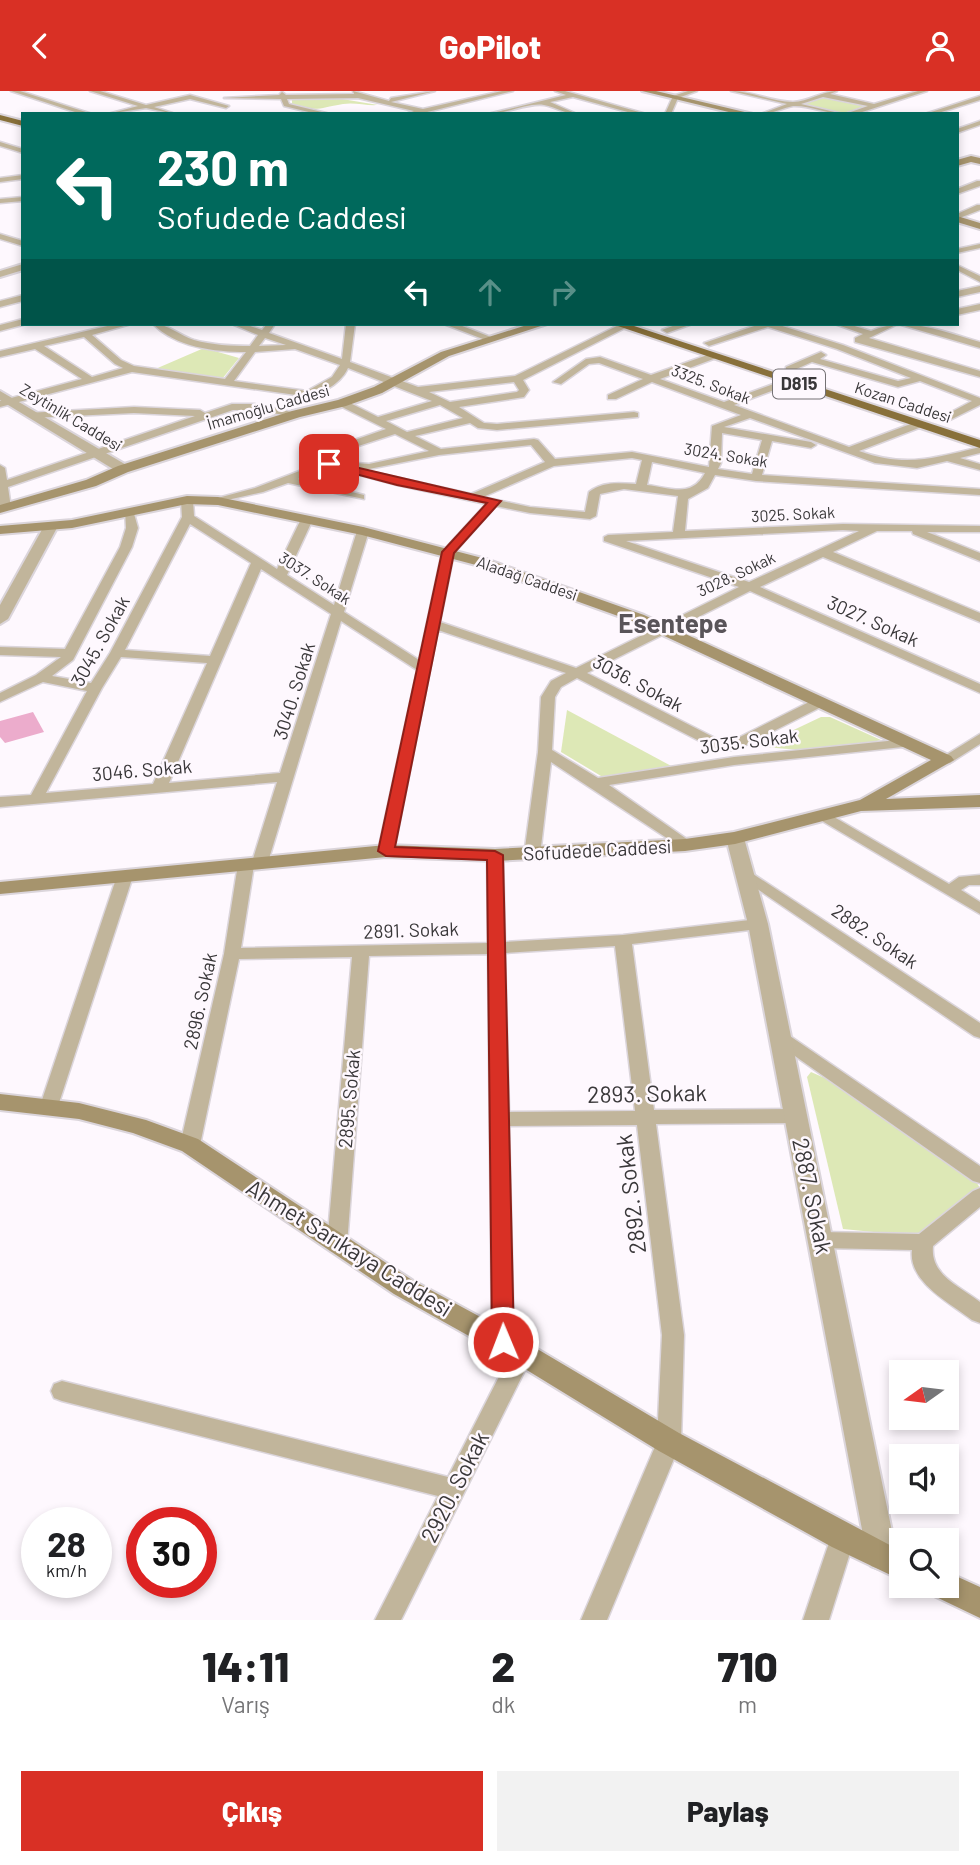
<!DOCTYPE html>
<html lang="tr">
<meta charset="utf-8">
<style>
body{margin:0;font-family:Barlow,sans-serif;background:#f2f2f2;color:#202124;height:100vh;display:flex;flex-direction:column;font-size:26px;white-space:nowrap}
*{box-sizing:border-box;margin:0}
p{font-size:23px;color:#757577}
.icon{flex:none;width:38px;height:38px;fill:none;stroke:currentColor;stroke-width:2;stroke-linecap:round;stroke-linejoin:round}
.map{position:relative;height:1529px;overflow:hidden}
.details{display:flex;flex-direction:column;background:#fff;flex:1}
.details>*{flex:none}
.guide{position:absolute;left:21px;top:21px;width:938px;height:214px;border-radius:0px;box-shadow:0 4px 10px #0003;background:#00695c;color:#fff;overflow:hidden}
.needle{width:46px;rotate:256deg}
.controls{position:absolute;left:889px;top:1269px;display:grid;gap:14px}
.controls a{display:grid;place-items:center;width:70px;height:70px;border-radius:0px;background:#fff;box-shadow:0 4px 10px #0003;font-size:35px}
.speed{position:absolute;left:21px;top:1416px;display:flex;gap:14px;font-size:35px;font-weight:700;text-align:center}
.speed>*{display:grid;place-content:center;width:91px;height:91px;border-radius:50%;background:#fff;box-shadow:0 4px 10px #0003;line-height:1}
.speed small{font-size:18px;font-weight:400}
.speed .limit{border:10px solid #d22;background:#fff;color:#111}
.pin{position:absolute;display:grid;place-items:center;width:60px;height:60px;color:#fff;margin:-30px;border-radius:14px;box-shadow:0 4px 10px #0006}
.me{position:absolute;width:77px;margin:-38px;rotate:359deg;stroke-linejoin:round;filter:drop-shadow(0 0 5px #0008)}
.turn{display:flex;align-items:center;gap:24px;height:147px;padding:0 21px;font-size:32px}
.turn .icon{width:91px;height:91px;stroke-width:2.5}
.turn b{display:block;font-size:49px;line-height:60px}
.lanes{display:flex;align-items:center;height:66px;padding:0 21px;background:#0003;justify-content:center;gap:35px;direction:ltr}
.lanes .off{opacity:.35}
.eta{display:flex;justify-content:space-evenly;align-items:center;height:119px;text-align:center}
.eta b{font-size:42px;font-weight:800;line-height:49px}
.primary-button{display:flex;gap:14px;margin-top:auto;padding:14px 21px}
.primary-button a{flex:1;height:80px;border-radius:0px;background:#d93025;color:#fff;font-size:28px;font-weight:800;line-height:80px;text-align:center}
.primary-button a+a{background:#f2f2f2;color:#202124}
header{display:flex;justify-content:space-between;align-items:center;height:91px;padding:0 21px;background:#d93025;color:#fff;font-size:32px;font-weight:800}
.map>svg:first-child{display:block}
.green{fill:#dde8b6}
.building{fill:#ecaccc}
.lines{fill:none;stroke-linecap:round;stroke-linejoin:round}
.minor-casing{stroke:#dbd5db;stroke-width:3}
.tertiary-casing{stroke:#dbd5db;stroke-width:4}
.secondary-casing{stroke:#dbd5db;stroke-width:4}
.trunk-casing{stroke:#dbd5db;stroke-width:4}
.minor{fill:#c1b59b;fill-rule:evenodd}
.tertiary{fill:#c1b59b;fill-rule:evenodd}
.secondary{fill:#a6946d;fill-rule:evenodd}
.trunk{fill:#88703a;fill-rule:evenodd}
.route{fill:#d93025;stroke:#8d1f18;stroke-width:2}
.labels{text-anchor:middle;stroke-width:5;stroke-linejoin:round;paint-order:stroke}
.far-street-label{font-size:16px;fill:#393739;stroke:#fef8fe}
.shield{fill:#fef8fe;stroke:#747174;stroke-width:2}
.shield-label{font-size:18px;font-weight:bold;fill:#393739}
.street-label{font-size:19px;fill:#393739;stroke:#fef8fe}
.near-street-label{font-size:23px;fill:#393739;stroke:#fef8fe}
.district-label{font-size:26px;font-weight:bold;fill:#595459;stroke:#fef8fe}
</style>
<header><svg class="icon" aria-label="back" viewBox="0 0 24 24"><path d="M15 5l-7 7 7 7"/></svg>GoPilot<svg class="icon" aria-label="person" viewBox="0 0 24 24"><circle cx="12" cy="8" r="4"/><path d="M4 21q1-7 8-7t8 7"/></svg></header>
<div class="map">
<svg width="980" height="1529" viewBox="0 0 980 1529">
<rect width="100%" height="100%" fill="#fef8fe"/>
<g class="green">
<polygon points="824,6 868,14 844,22 802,14"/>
<path d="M292,8H342L378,14C366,15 355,11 343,13C319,17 318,21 292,14Z"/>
<polygon points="204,257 239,267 222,288 153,279"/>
<polygon points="567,619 675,677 606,688 561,661"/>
<path d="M821,626H830L881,649C841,660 801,661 760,655Z"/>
<polygon points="811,981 827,988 975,1089 980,1097 924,1146 843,1138 807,986"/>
</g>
<polygon class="building" points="33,621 44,641 5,652 0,646 0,630"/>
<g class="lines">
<g class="minor-casing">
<g id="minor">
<polygon points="11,0 20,0 92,23 81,23"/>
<polygon points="90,0 100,0 146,14 190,4 229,15 226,17 190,8 154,16 175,23 146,17 108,23 138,15"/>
<polygon points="353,0 389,10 391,7 435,0 391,11 423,18 502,0 513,0 419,23 406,23 414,20 358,7 287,8 289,13 330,23 317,23 284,15 281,8 224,7 279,4 282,1 286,4 354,3"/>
<path d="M555,0H565L646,23H635L573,6L550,11L577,23C565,23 556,16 544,14C530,11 505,23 488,23L566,4Z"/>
<polygon points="688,0 697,0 678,7 671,23 665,23 673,5"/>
<path d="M731,0C752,0 772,11 793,11C808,11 822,0 837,0L830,3L874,13L918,0H927L856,23H845L868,15L823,6L801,13L843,23C827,23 809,14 793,15C782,17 773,23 761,23L787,13Z"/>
<polygon points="980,5 980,9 935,23 925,23"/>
<polygon points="980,30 980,34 957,42 957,38"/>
<polygon points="0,51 23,58 23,62 0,55"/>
<polygon points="23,84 23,88 0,91 0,87"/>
<polygon points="977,90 980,90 980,95 957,103 957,98"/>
<polygon points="23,106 23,110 0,112 0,108"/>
<polygon points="977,114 980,114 980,119 957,128 957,123"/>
<polygon points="0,143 23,150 23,155 0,148"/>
<polygon points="980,153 980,157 957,162 957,158"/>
<polygon points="957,174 980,185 980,191 957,179"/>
<polygon points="980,195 980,201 957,206 957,200"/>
<polygon points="23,204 23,210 0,216 0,210"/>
<polygon points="980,213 980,219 957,224 957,218"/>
<polygon points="23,228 23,233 26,233 0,240 0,234"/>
<path d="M116,233H131L92,244L121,269L134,275L225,288L246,261C215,261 175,256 153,233C168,233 179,244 194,249C212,254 231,255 250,255L258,244L232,233H244L262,239L267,233H275L269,242L342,268L346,233H355L350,271L418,296L515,285L621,233L629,235L523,289L529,299L524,306L459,316L484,332L497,333L634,321L638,322V326L497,339L478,337L470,332L415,345L441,358L534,348L538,349L555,368L632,361L709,376L712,335L741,324L652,291L616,308H608V304L643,288L599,272L589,273L561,293L553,291L586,268L600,266L651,284L713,262L716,263V267L660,288L724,311L787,288H793V292L734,314L849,356L916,331H924V335L859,360C906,377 934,367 980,356V362L960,367L980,373V379L947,370L917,377L875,372L750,327L724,336L811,351L816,354L811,357L772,350L762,384L980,398V404L756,390L715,384L708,397L688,408L685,440L843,433L980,435V441H927L980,462V470L913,443L912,440H877L833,461L980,522V531L823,466L760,496L980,593V602L750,500L587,582L721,650L734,649L815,608H825L827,611L825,614L744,655L731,659L713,657L577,587L561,596L555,606L552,659L598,687L734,666L907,648L912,649L914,652L912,655L734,674L609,694L691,751L693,754L691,757L685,759L551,671L540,764L532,769L524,764L538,661L541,606L551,590L566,582L438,539L394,760L386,765L378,760L417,579L341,530L268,771L260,776L254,774L241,857L488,852L487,764L495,759L503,764L505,851L623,844L758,828L766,833L758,838L632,853L654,1019L795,1018L802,1020L805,1025L802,1030L795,1032L656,1033L684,1244L681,1351L607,1529H581L657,1351L662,1244L637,1034L509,1035L514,1251L511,1257L503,1260L495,1257L492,1251L488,863L369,865L347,1154L344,1160L337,1162L330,1160L327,1154L352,866L239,868L200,1054L197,1059L190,1061L183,1059L180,1054L224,863L238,773L246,768L252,771L277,691L0,716V706L31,704L87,600L43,591L0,611V602L36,584L61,566L0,564V556L65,558L120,456L126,437L125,419H133L138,437L132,456L73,569L52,585L91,592L110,562L182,426L181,409L187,406L193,409L194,425L277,478L301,428L311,426L313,428L287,484L334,514L357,440L363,436L367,438L369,440L344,521L419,569L442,461L486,413L397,394L330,376L298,388L364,404V408L288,392L263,401L214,412V408L255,397L323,371L322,363L326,359L386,338L338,314V310H346L378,326L432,310L348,277C339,296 317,304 298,310L293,307L296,304L132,281L0,316V310L82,288L35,258L0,266V260ZM84,246L115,273L123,277L92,286L44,255ZM265,247L286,254L259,255ZM295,258L340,274L332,286L307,300L234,290L255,261ZM514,291L519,299L517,301L450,311L429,301ZM440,314L463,327L407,341L386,330ZM722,342L762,349L752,383L718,378L721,372ZM395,343L429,360L369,373L356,372L351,375L334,371V363ZM531,354L545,371L471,403L364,379L439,364ZM632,367L642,369L636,393C620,392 602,390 589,401L585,421L530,416L483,406L554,375ZM652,371L705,382C692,407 671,397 647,394ZM624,398L678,405L673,441L608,444L604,446V450L739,496L576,577L440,531L454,462L496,415L530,422L590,428L596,425L600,403ZM190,433L251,472L210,565L125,559ZM843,439L859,440L749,491L626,450ZM261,478L331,523L280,682L169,692ZM121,566L207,572L153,693L46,702L102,597ZM615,855L635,1020L509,1021L505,862Z"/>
<polygon points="444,233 457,233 496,248 488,250"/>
<polygon points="678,233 692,233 667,242 662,239"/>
<polygon points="760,233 776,233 843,254 980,307 980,314 946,331 941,328 942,326 972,310 920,290 898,296 812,271 792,280 786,280 786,276 821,261 826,264 820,268 898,290 911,287 837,258 768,236 709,255 704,252"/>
<path d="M835,233H848L871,240C907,224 944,241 980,251V257L898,233L869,247L980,280V286L855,251V247L863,243Z"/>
<polygon points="232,313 254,313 301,323 296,326 254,319 233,319 8,396 11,417 5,420 0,418 0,374 5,377 7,389 195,325 134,322 31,327 26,324 27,322 134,316 200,319 205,322"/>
<polygon points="980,643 980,653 950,672 945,673 938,669"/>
<polygon points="822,719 949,793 959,786 980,784 980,794 969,794 961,799 980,811 980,823 817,727 814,724"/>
<polygon points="747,779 980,932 980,947 974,945 741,787 739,784 741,781"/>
<polygon points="125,780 133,785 58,1015 56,1020 49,1022 42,1020 40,1015 117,785"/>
<polygon points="781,941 787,943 980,1075 980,1092 973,1090 775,951 772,947 775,943"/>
<path d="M980,1097V1116L933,1155C930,1184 959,1195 980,1211V1232L972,1229C950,1212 908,1191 912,1159L822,1157L815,1155L812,1149L815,1143L822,1141L919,1143L973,1100Z"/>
<polygon points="522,1254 530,1256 533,1263 401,1529 375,1529 438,1405 62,1310 54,1307 51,1300 54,1293 62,1290 448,1386 514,1256"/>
<polygon points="843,1435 852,1438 855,1446 829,1529 803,1529 831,1446 834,1438"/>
</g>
</g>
<g class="tertiary-casing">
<g id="tertiary">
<polygon points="23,173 23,179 0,186 0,180"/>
<polygon points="0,300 128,375 130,378 123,382 118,381 0,309"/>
<polygon points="51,431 58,435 8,528 0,533 0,514 44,435"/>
<polygon points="735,741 744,747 768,833 897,1465 893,1475 882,1479 871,1475 867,1465 748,833 726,747"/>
</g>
</g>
<g class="secondary-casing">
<g id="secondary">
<polygon points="642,0 656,0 753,23 737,23"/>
<polygon points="971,65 980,67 980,73 971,71 957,75 957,69"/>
<polygon points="957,125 980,132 980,138 957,131"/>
<polygon points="530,233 547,233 449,265 382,302 346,315 300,326 128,381 96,395 0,422 0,414 86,389 118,375 292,320 338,309 374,296 441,261"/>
<polygon points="187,405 218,406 363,436 486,468 644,524 951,665 954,669 886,708 980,704 980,716 861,720 735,753 685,760 495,770 386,766 0,803 0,791 386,754 495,758 685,748 734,741 860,709 931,669 632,530 476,474 362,444 218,414 187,413 72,437 0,443 0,435 72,429"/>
<polygon points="0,1003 79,1012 146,1029 198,1048 412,1189 512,1243 679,1342 901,1460 901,1489 832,1456 659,1360 494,1259 394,1203 182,1060 133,1042 79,1028 0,1019"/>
<polygon points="947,1481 980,1496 980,1527 932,1504 928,1494 947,1494"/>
</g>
</g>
<g class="trunk-casing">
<g id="trunk">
<polygon points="0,24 23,30 23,35 0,29"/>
<polygon points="612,233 628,233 980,349 980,357"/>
</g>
</g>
<use href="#minor" class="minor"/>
<use href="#tertiary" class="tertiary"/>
<use href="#secondary" class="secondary"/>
<use href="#trunk" class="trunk"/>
</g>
<polygon class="route" points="329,370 501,410 454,462 395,756 495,760 503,764 514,1251 510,1258 503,1260 495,1258 492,1251 487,769 386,765 378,760 442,461 487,412 397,394 325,375 324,373"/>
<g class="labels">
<g class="far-street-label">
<text transform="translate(711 293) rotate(21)" y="6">3325. Sokak</text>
<text transform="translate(903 311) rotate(18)" y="6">Kozan Caddesi</text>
<text transform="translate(268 316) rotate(-16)" y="6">İmamoğlu Caddesi</text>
<text transform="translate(71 326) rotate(31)" y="6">Zeytinlik Caddesi</text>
<text transform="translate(726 364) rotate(9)" y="6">3024. Sokak</text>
<text transform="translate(793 423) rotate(-3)" y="6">3025. Sokak</text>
<text transform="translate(736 483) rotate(-25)" y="6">3028. Sokak</text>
<text transform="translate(315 487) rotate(33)" y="6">3037. Sokak</text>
<text transform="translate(527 487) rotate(19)" y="6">Aladağ Caddesi</text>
</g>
<rect class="shield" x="773" y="278.5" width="52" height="29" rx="5"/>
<g class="shield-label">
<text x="799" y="299">D815</text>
</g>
<g class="street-label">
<text transform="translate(873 530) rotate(24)" y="7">3027. Sokak</text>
<text transform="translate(100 550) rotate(-61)" y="7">3045. Sokak</text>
<text transform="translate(638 592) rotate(28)" y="7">3036. Sokak</text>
<text transform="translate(294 600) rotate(-73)" y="7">3040. Sokak</text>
<text transform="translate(749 650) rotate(-7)" y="7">3035. Sokak</text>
<text transform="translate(142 679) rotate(-5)" y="7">3046. Sokak</text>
<text transform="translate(597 759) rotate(-3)" y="7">Sofudede Caddesi</text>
<text transform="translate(411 839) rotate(-2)" y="7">2891. Sokak</text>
<text transform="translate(875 845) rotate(34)" y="7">2882. Sokak</text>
<text transform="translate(200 910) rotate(-78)" y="7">2896. Sokak</text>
<text transform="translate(349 1008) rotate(-85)" y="7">2895. Sokak</text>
</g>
<g class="near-street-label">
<text transform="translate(647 1003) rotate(-1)" y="8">2893. Sokak</text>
<text transform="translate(631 1103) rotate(-97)" y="8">2892. Sokak</text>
<text transform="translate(812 1105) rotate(78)" y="8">2887. Sokak</text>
<text transform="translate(349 1157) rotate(32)" y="8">Ahmet Sarıkaya Caddesi</text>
<text transform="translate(455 1396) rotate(-63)" y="8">2920. Sokak</text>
</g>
<g class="district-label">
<text x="673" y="542">Esentepe</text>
</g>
</g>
</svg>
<div class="controls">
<a><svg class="needle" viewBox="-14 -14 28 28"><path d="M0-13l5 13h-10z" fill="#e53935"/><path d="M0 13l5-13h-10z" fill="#757577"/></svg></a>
<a><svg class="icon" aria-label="sound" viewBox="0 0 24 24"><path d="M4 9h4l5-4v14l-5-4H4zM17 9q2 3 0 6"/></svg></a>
<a><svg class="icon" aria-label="search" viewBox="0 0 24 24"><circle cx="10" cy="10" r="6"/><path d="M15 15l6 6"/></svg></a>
</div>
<div class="speed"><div>28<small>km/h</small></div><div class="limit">30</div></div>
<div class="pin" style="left:329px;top:373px;background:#d93025"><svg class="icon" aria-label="arrive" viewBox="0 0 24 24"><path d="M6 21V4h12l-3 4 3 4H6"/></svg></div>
<svg class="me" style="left:503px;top:1251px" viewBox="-20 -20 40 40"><circle r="17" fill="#d93025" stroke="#fff" stroke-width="3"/><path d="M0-11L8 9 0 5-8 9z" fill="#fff"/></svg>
<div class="guide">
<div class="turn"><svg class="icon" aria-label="left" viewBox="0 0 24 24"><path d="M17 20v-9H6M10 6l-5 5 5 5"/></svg><div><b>230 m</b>Sofudede Caddesi</div></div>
<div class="lanes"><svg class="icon" aria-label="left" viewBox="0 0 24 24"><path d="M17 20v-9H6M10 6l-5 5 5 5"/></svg><svg class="icon off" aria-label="ahead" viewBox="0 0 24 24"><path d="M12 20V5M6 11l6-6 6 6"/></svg><svg class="icon off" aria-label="right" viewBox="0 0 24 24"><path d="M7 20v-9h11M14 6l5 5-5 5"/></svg></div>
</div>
</div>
<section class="details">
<div class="eta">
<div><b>14:11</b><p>Varış</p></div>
<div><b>2</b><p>dk</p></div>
<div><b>710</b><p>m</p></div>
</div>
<div class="primary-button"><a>Çıkış</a><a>Paylaş</a></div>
</section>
